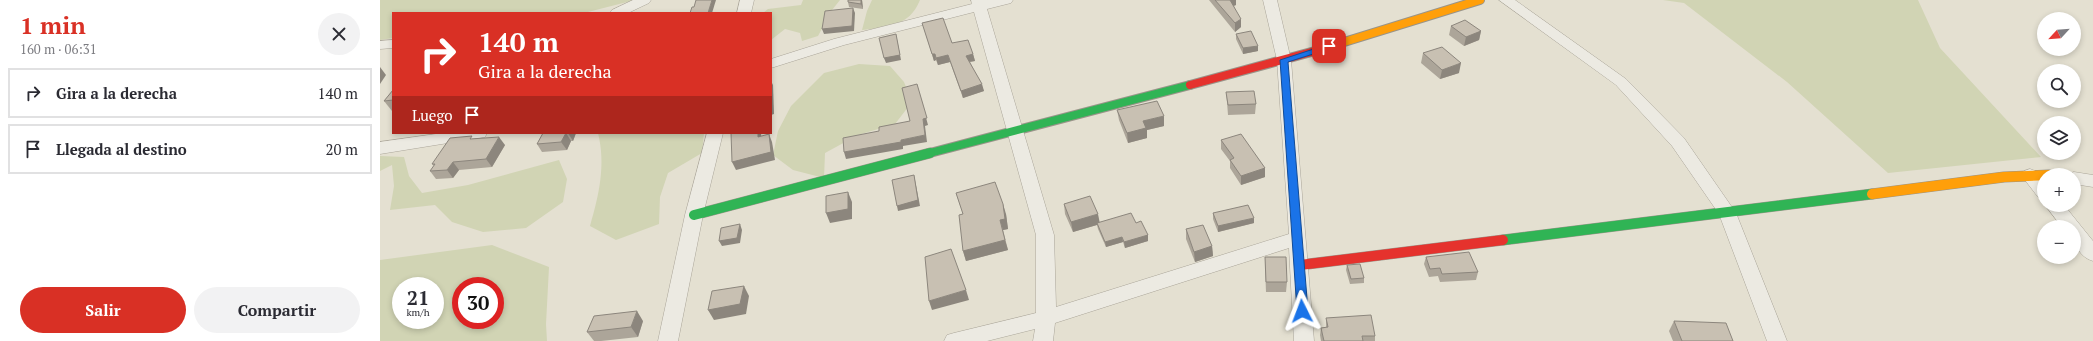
<!DOCTYPE html>
<html lang="es">
<meta charset="utf-8">
<style>
body{margin:0;font-family:"PT Serif",serif;background:#f2f2f3;color:#2b2b33;height:100vh;display:flex;flex-direction:column;font-size:15px;white-space:nowrap}
*{box-sizing:border-box;margin:0}
p{font-size:13px;color:#7c7c81}
.icon{flex:none;width:22px;height:22px;fill:none;stroke:currentColor;stroke-width:2;stroke-linecap:round;stroke-linejoin:round}
.map{position:relative;flex:1;overflow:hidden}
.sheet{display:flex;flex-direction:column;background:#fff;width:380px}
.sheet>*{flex:none}
.banner{position:absolute;left:12px;top:12px;width:380px;height:122px;border-radius:0px;box-shadow:0 2px 6px #0003;background:#d93025;color:#fff;overflow:hidden}
.needle{width:26px;rotate:244deg}
.fabs{position:absolute;left:1657px;top:12px;display:grid;gap:8px}
.fabs a{display:grid;place-items:center;width:44px;height:44px;border-radius:50%;background:#fff;box-shadow:0 2px 6px #0003;font-size:20px}
.speed{position:absolute;left:12px;top:277px;display:flex;gap:8px;font-size:20px;font-weight:700;text-align:center}
.speed>*{display:grid;place-content:center;width:52px;height:52px;border-radius:50%;background:#fff;box-shadow:0 2px 6px #0003;line-height:1}
.speed small{font-size:10px;font-weight:400}
.speed .limit{border:6px solid #d22;background:#fff;color:#111}
.pin{position:absolute;display:grid;place-items:center;width:34px;height:34px;color:#fff;margin:-17px;border-radius:8px;box-shadow:0 2px 6px #0006}
.me{position:absolute;width:44px;margin:-22px;rotate:357deg;stroke-linejoin:round;filter:drop-shadow(0 0 3px #0008)}
.turn{display:flex;align-items:center;gap:14px;height:84px;padding:0 20px;font-size:18px}
.turn .icon{width:52px;height:52px;stroke-width:2.5}
.turn b{display:block;font-size:28px;line-height:34px}
.then{display:flex;align-items:center;height:38px;padding:0 20px;background:#0003;gap:8px;font-size:15px}
.round{display:grid;place-items:center;flex:none;width:42px;height:42px;border-radius:21px;background:#f2f2f3}
.head{display:flex;align-items:center;justify-content:space-between;height:68px;padding:0 20px}
h1{font-size:24px;font-weight:700;line-height:30px;color:#d93025}
.action{display:flex;gap:8px;margin-top:auto;padding:8px 20px}
.action a{flex:1;height:46px;border-radius:24px;background:#d93025;color:#fff;font-size:16px;font-weight:700;line-height:46px;text-align:center}
.action a+a{background:#f2f2f3;color:#2b2b33}
ul{padding:0;list-style:none}
li{display:flex;align-items:center;gap:12px;height:50px;margin:0 8px 6px;padding:0 12px;border:2px solid #e1e1e2;border-radius:0px}
li div{flex:1}
li b{display:block;font-size:15px}
li em{font-style:normal}
main{display:flex;flex:1;min-height:0}
.map>svg:first-child{display:block}
.green{fill:#d1d4b4;fill-rule:evenodd}
.lines{fill:none;stroke-linecap:round;stroke-linejoin:round}
.street-casing{stroke:#aaa599;stroke-width:1}
.fast-far1-casing{stroke:#999489;stroke-width:10}
.fast-casing{stroke:#999489;stroke-width:11}
.slow-far1-casing{stroke:#999489;stroke-width:10}
.slow-casing{stroke:#999489;stroke-width:11}
.jam-far1-casing{stroke:#999489;stroke-width:10}
.jam-casing{stroke:#999489;stroke-width:11}
.street{fill:#eceae2;fill-rule:evenodd}
.fast-far1{stroke:#30b455;stroke-width:8}
.fast{stroke:#30b455;stroke-width:10}
.slow-far1{stroke:#ff9f0a;stroke-width:8}
.slow{stroke:#ff9f0a;stroke-width:10}
.jam-far1{stroke:#e5322d;stroke-width:8}
.jam{stroke:#e5322d;stroke-width:10}
.wall{fill:#aca599}
.shaded-wall{fill:#8c867d}
.building{fill:#c8c0b2;stroke:#8c867d}
.route{fill:#1a73e8;stroke:#114b97}
</style>
<main>
<section class="sheet">
<div class="head"><div><h1>1 min</h1><p>160 m · 06:31</p></div><a class="round"><svg class="icon" aria-label="close" viewBox="0 0 24 24"><path d="M6 6l12 12M18 6L6 18"/></svg></a></div>
<ul>
<li><svg class="icon" aria-label="right" viewBox="0 0 24 24"><path d="M7 20v-9h11M14 6l5 5-5 5"/></svg><div><b>Gira a la derecha</b></div><em>140 m</em></li>
<li><svg class="icon" aria-label="arrive" viewBox="0 0 24 24"><path d="M6 21V4h12l-3 4 3 4H6"/></svg><div><b>Llegada al destino</b></div><em>20 m</em></li>
</ul>
<div class="action"><a>Salir</a><a>Compartir</a></div>
</section>
<div class="map">
<svg width="1713" height="341" viewBox="0 0 1713 341">
<rect width="100%" height="100%" fill="#e4e0d1"/>
<g class="green">
<polygon points="0,0 255,0 204,13 13,13 13,38 0,40"/>
<polygon points="423,0 460,0 452,10 438,36 422,41 420,33 405,29 391,40 391,13 383,13 388,9 421,5"/>
<path d="M492,0H540C529,27 507,27 482,30L487,11Z"/>
<polygon points="1283,0 1538,0 1560,48 1661,157 1508,173 1407,82 1304,3"/>
<polygon points="479,64 510,66 524,82 532,102 515,124 478,135 445,153 444,178 413,170 393,155 398,131 411,106 444,73"/>
<path d="M218,133H324L322,153L288,173L280,197L279,224L236,240L210,226C219,195 226,165 218,133Z"/>
<polygon points="0,156 24,157 29,176 42,193 88,185 179,160 187,179 183,202 146,228 103,232 72,222 55,205 10,210 14,186 12,165 0,171"/>
<path d="M112,245L169,267L166,324L167,341H0V260ZM21,286H55V320H21ZM81,286H115V320H81Z"/>
</g>
<g class="lines">
<g class="street-casing">
<g id="street">
<polygon points="253,0 271,0 269,3 248,13 230,13 232,10"/>
<polygon points="360,0 374,0 371,13 357,13"/>
<polygon points="591,0 633,0 631,3 607,9 674,235 676,307 909,234 897,60 883,0 897,0 911,60 934,341 914,341 909,248 675,323 673,341 653,341 655,329 607,341 564,341 567,335 574,333 656,313 656,235 594,12 464,45 391,68 391,59 454,39 592,4"/>
<polygon points="1119,0 1135,0 1246,79 1304,138 1356,213 1407,341 1387,341 1339,214 1292,146 1236,85"/>
<polygon points="13,40 13,48 0,49 0,41"/>
<polygon points="63,133 107,133 105,137 99,138 0,154 0,142"/>
<polygon points="327,133 343,133 323,215 298,341 278,341 305,215"/>
<path d="M1650,169C1665,173 1664,186 1664,199L1658,197L1641,175L1644,171Z"/>
<polygon points="1694,172 1713,175 1713,187 1694,184 1694,175 1687,175"/>
<path d="M1665,205H1684L1713,241V261C1697,256 1694,242 1694,227H1682Z"/>
</g>
</g>
<g class="fast-far1-casing">
<polyline id="fast-far1" points="546,154 810,85"/>
</g>
<g class="fast-casing">
<g id="fast">
<polyline points="314,215 550,153"/>
<polyline points="1123,240 1492,194"/>
</g>
</g>
<g class="slow-far1-casing">
<polyline id="slow-far1" points="935,51 1100,0"/>
</g>
<g class="slow-casing">
<polyline id="slow" points="1492,194 1624,177 1669,175"/>
</g>
<g class="jam-far1-casing">
<polyline id="jam-far1" points="810,85 935,51"/>
</g>
<g class="jam-casing">
<polyline id="jam" points="920,265 1123,240"/>
</g>
<use href="#street" class="street"/>
<use href="#fast-far1" class="fast-far1"/>
<use href="#fast" class="fast"/>
<use href="#slow-far1" class="slow-far1"/>
<use href="#slow" class="slow"/>
<use href="#jam-far1" class="jam-far1"/>
<use href="#jam" class="jam"/>
</g>
<g class="wall">
<polygon points="482,0 483,9 469,7 468,2"/>
<polygon points="829,0 856,0 856,5 854,6 861,27 855,32"/>
<polygon points="1071,26 1101,31 1099,40 1084,46 1069,35"/>
<polygon points="544,29 593,54 595,61 590,62 604,91 583,98 570,62 558,65 556,60 554,61"/>
<polygon points="856,34 878,46 878,51 863,54 856,39"/>
<polygon points="1043,53 1079,73 1060,79 1041,63"/>
<polygon points="13,90 13,111 12,111 4,101"/>
<polygon points="846,92 876,104 875,114 848,115 847,102"/>
<polygon points="737,110 784,126 767,130 767,138 748,143 739,120"/>
<polygon points="163,133 196,133 193,141 191,141 187,150 162,152 157,144"/>
<polygon points="94,139 125,145 112,167 79,170 73,178 56,179 50,171 54,166 52,164"/>
<polygon points="841,140 885,168 885,177 861,185 850,168 850,161 841,149"/>
<polygon points="576,193 626,214 628,229 623,230 628,250 586,261 583,251 583,214"/>
<polygon points="684,204 719,223 756,223 768,235 768,241 745,248 743,242 726,247 718,229 717,225 693,232 685,214"/>
<polygon points="833,213 874,223 838,232 833,219"/>
<polygon points="806,229 832,246 833,256 815,262 806,239"/>
<polygon points="885,257 907,282 906,292 886,292 885,267"/>
<polygon points="1046,257 1098,272 1096,280 1060,282 1058,276 1049,277 1044,264"/>
<polygon points="967,265 984,278 984,283 970,284 966,270"/>
<polygon points="946,318 995,336 995,341 941,341 940,335 941,328 946,327"/>
<polygon points="263,321 258,337 221,341 214,341 207,332"/>
<polygon points="1294,321 1353,341 1293,341 1289,331"/>
</g>
<g class="shaded-wall">
<polygon points="332,0 336,0 332,13 328,13"/>
<polygon points="481,0 482,0 483,9 481,4"/>
<polygon points="849,0 856,0 856,5 849,7"/>
<polygon points="473,8 475,13 474,31 444,34 442,29"/>
<polygon points="861,19 861,27 855,32 855,23"/>
<polygon points="1101,31 1099,40 1084,46 1086,37"/>
<polygon points="516,34 521,60 506,63 504,58"/>
<polygon points="878,46 878,51 863,54 863,48"/>
<polygon points="552,54 555,54 556,60 554,61"/>
<polygon points="593,54 595,61 588,62 586,56"/>
<polygon points="568,55 570,62 558,65 556,58"/>
<polygon points="1081,63 1079,73 1060,79 1062,70"/>
<polygon points="0,67 6,75 0,84"/>
<polygon points="391,81 393,85 394,114 391,115"/>
<polygon points="537,84 548,125 545,126 547,142 523,146 523,149 466,159 464,152 545,135"/>
<polygon points="602,84 604,91 583,98 581,91"/>
<polygon points="784,116 784,126 767,130 767,138 748,143 747,133 763,121"/>
<polygon points="186,133 191,141 187,150 181,142"/>
<polygon points="188,133 196,133 193,141"/>
<polygon points="378,133 381,133 382,145 378,137"/>
<polygon points="389,134 392,142 395,160 356,170 352,162"/>
<polygon points="119,137 125,145 112,167 106,159"/>
<polygon points="73,162 79,170 73,178 67,170"/>
<polygon points="885,168 885,177 861,185 861,176"/>
<polygon points="534,175 535,180 540,206 518,211 517,206"/>
<polygon points="468,192 472,202 472,219 450,223 446,213"/>
<polygon points="623,204 626,214 628,229 623,230 620,220"/>
<polygon points="718,214 720,224 693,232 691,222"/>
<polygon points="874,218 874,223 838,232 838,226"/>
<polygon points="360,224 362,230 360,243 342,246 339,241"/>
<polygon points="768,235 768,241 745,248 744,242"/>
<polygon points="742,237 743,242 726,247 725,242"/>
<polygon points="625,240 628,250 586,261 583,251"/>
<polygon points="832,246 833,256 815,262 814,252"/>
<polygon points="364,286 369,296 366,314 334,320 328,310"/>
<polygon points="586,290 589,300 552,310 549,301"/>
<polygon points="257,311 263,321 258,337 251,327"/>
</g>
<g class="building">
<polygon points="316,0 332,0 328,13 310,13 312,7 314,7"/>
<polygon points="468,0 481,0 481,4 468,2"/>
<polygon points="835,0 850,0 861,19 855,23"/>
<polygon points="473,8 472,26 442,29 445,11"/>
<polygon points="563,18 572,43 588,40 593,54 586,56 602,84 581,91 568,55 556,58 555,54 552,54 542,23"/>
<polygon points="1085,20 1101,31 1086,37 1071,26"/>
<polygon points="871,31 878,46 863,48 856,34"/>
<polygon points="516,34 520,55 504,58 499,38"/>
<polygon points="1062,47 1081,63 1062,70 1043,53"/>
<polygon points="537,84 547,118 543,119 545,135 521,140 521,142 464,152 463,138 499,131 499,127 530,121 522,88"/>
<polygon points="13,90 13,100 4,101"/>
<polygon points="874,91 876,104 848,105 846,92"/>
<polygon points="777,101 784,116 763,121 766,128 747,133 737,110"/>
<polygon points="163,133 187,133 186,133 181,142 157,144"/>
<polygon points="351,133 378,133 378,137 389,134 391,152 352,162"/>
<polygon points="861,134 885,168 861,176 850,160 854,158 841,140"/>
<polygon points="92,136 90,139 119,137 106,159 73,162 67,170 50,171 55,164 52,164 70,138"/>
<polygon points="534,175 538,200 517,206 512,180"/>
<polygon points="615,182 623,204 625,219 620,220 625,240 583,251 579,215 583,214 576,193"/>
<polygon points="468,192 468,209 446,213 446,196"/>
<polygon points="710,196 718,214 691,222 684,204"/>
<polygon points="868,205 874,218 838,226 833,213"/>
<polygon points="751,213 756,223 761,221 768,235 744,242 742,237 725,242 717,223"/>
<polygon points="360,224 357,238 339,241 341,228"/>
<polygon points="823,225 832,246 814,252 806,229"/>
<polygon points="571,249 586,290 549,301 545,257"/>
<polygon points="1089,252 1098,272 1062,274 1060,268 1050,269 1046,257"/>
<polygon points="885,257 906,257 907,282 886,282"/>
<polygon points="980,264 984,278 971,279 967,265"/>
<polygon points="364,286 360,304 328,310 332,291"/>
<polygon points="257,311 251,327 207,332 214,316"/>
<polygon points="991,315 995,336 982,336 983,341 944,341 941,328 948,327 946,318"/>
<polygon points="1294,321 1346,323 1353,341 1302,341"/>
</g>
<polygon class="route" points="949,44 953,46 952,48 908,62 928,311 922,315 917,311 900,60"/>
</svg>
<div class="fabs">
<a><svg class="needle" viewBox="-14 -14 28 28"><path d="M0-13l5 13h-10z" fill="#e53935"/><path d="M0 13l5-13h-10z" fill="#7c7c81"/></svg></a>
<a><svg class="icon" aria-label="search" viewBox="0 0 24 24"><circle cx="10" cy="10" r="6"/><path d="M15 15l6 6"/></svg></a>
<a><svg class="icon" aria-label="layers" viewBox="0 0 24 24"><path d="M12 4l9 5-9 5-9-5zM3 14l9 5 9-5"/></svg></a>
<a>+</a>
<a>−</a>
</div>
<div class="speed"><div>21<small>km/h</small></div><div class="limit">30</div></div>
<div class="pin" style="left:949px;top:46px;background:#d93025"><svg class="icon" aria-label="arrive" viewBox="0 0 24 24"><path d="M6 21V4h12l-3 4 3 4H6"/></svg></div>
<svg class="me" style="left:922px;top:311px" viewBox="-20 -20 40 40"><path d="M0-17L14 15 0 8-14 15z" fill="#1a73e8" stroke="#fff" stroke-width="4"/></svg>
<div class="banner">
<div class="turn"><svg class="icon" aria-label="right" viewBox="0 0 24 24"><path d="M7 20v-9h11M14 6l5 5-5 5"/></svg><div><b>140 m</b>Gira a la derecha</div></div>
<div class="then">Luego<svg class="icon" aria-label="arrive" viewBox="0 0 24 24"><path d="M6 21V4h12l-3 4 3 4H6"/></svg></div>
</div>
</div>
</main>
